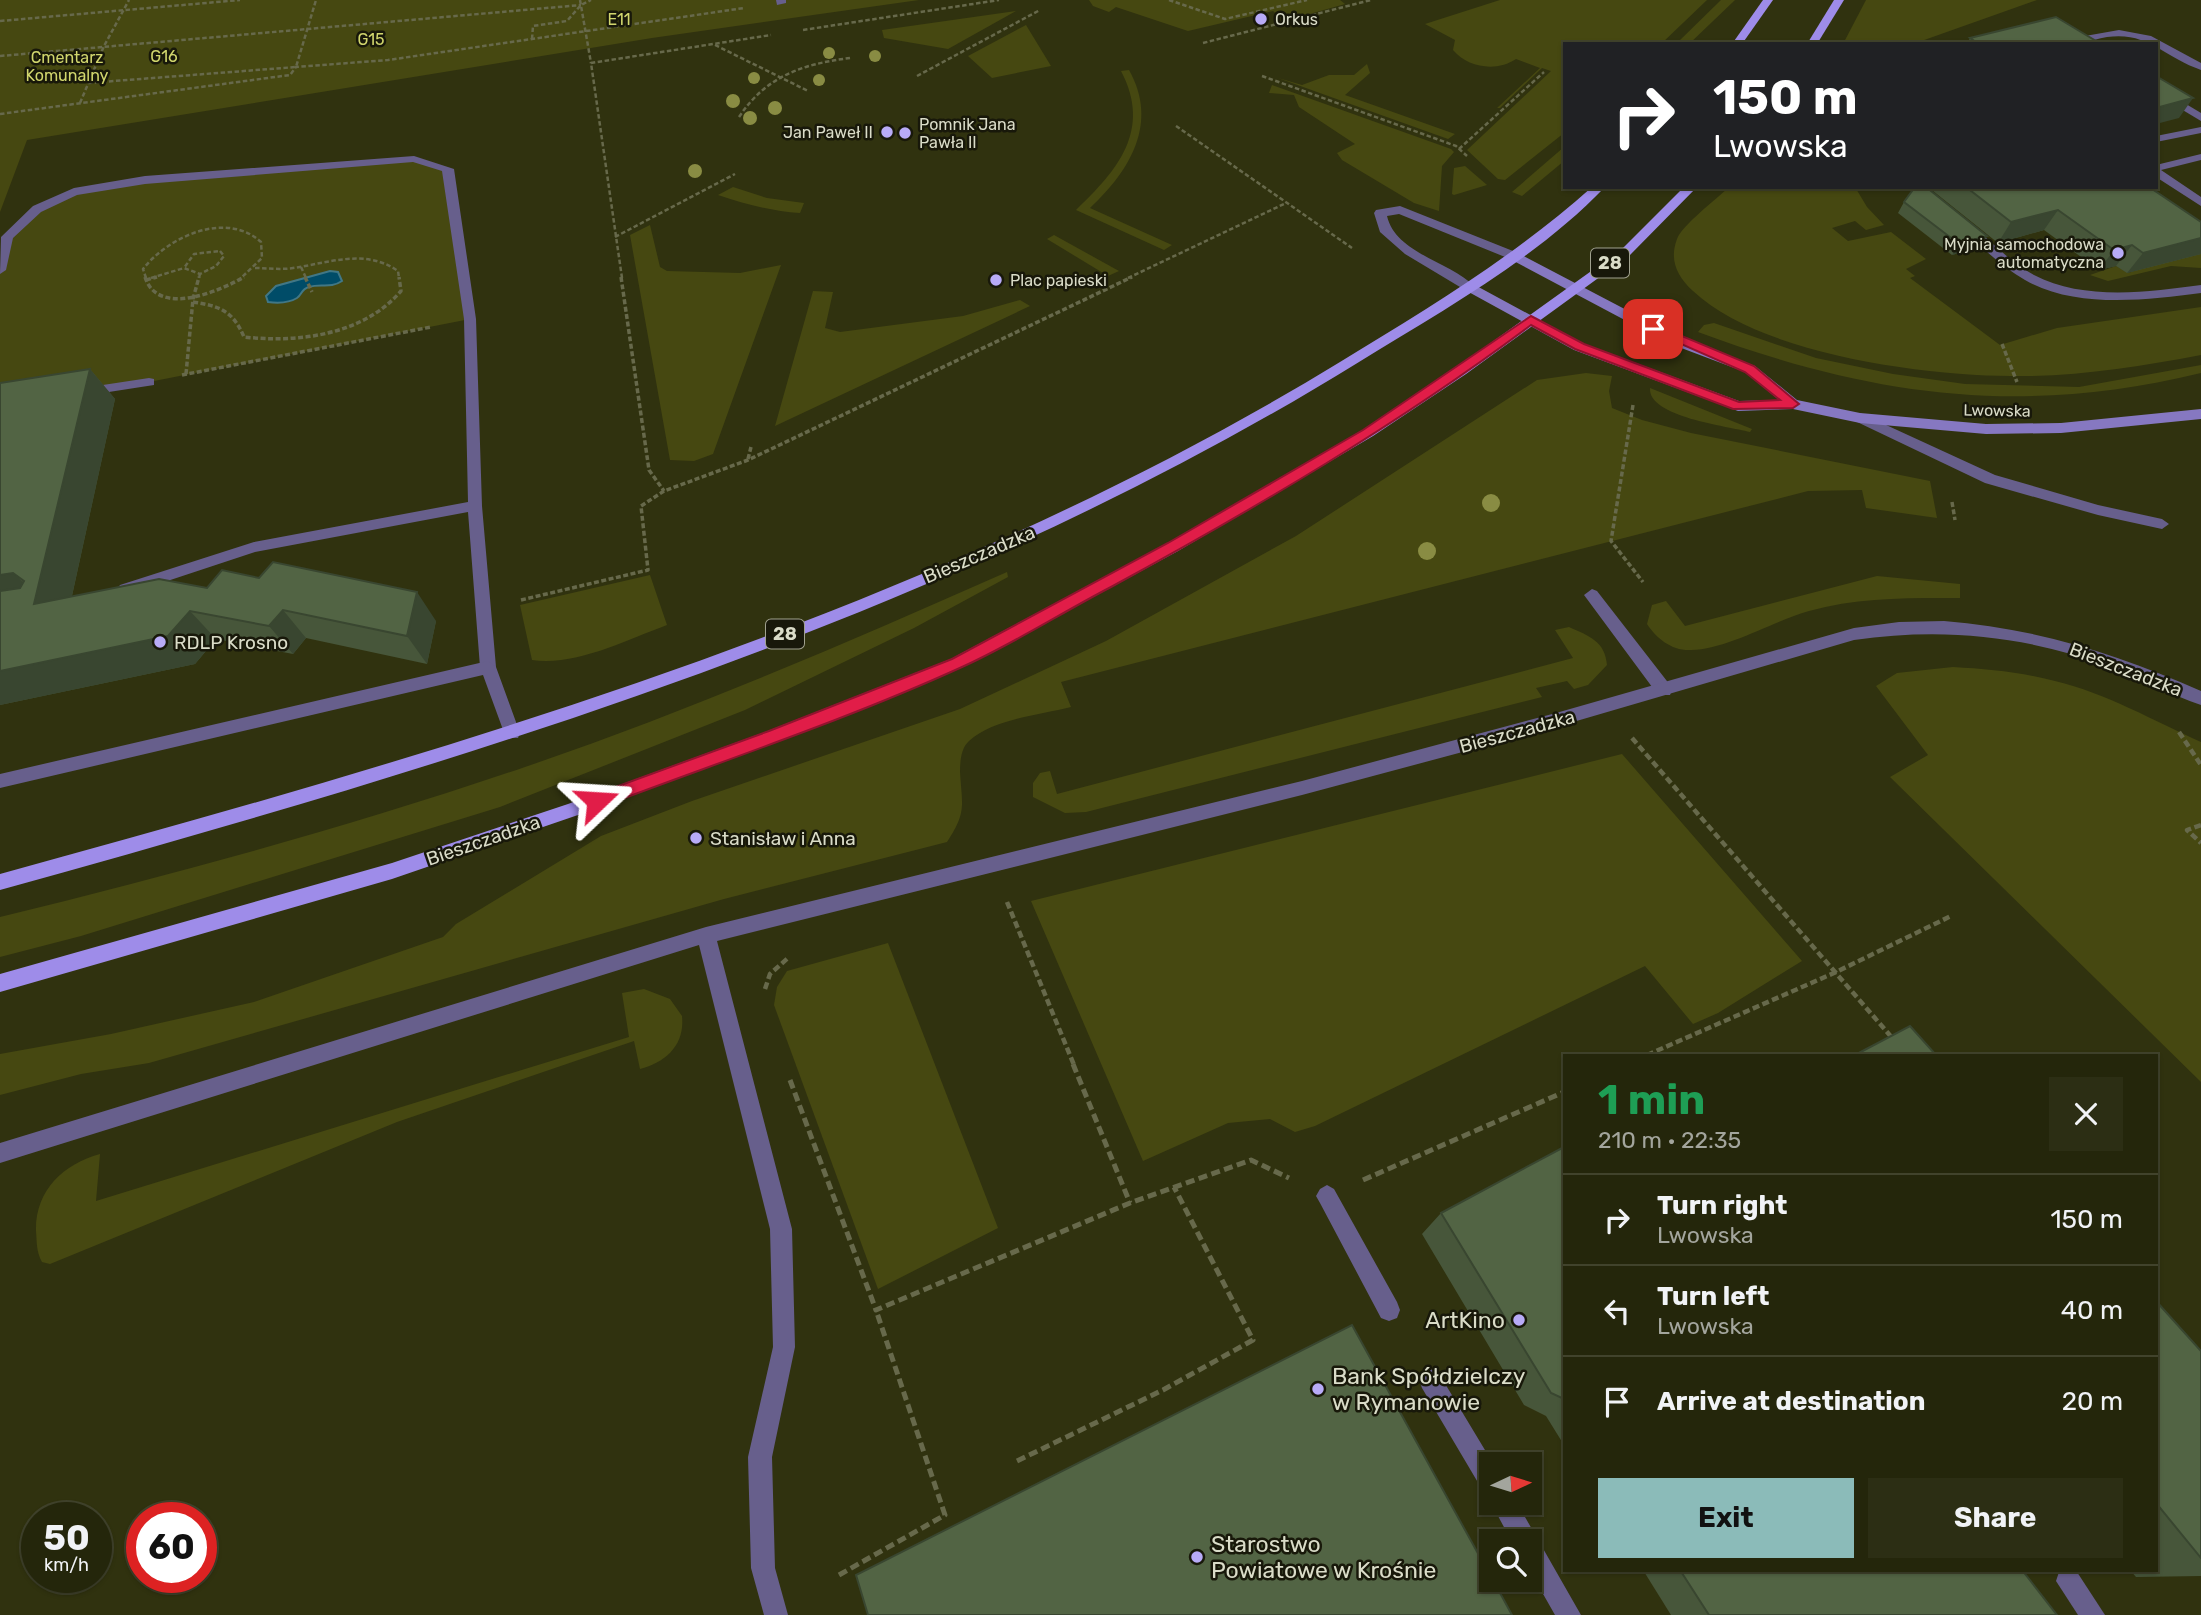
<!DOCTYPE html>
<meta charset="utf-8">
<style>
body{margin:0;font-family:Rubik,sans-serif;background:#2c2e14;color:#f1f3f6;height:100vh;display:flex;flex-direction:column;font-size:26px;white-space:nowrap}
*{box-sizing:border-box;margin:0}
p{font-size:23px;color:#a3a59d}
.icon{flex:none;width:38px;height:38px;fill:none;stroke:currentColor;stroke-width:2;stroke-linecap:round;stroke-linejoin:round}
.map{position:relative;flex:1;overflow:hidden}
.panel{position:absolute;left:1563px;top:1054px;width:595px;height:518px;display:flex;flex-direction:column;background:#24260b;border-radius:0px;box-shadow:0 2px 5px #0004,0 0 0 2px #41432c}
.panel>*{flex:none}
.hud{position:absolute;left:1563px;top:42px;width:595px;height:147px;border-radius:0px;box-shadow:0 2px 5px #0004,0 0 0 2px #41432c;background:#202124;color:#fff;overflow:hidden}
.needle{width:46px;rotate:86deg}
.fabs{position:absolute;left:1479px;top:1452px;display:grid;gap:14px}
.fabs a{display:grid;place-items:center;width:63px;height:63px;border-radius:0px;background:#24260b;box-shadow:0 2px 5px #0004,0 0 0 2px #41432c;font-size:35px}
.speed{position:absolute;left:21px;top:1502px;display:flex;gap:14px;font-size:35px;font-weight:700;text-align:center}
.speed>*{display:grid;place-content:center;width:91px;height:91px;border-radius:50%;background:#24260b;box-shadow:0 2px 5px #0004,0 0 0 2px #41432c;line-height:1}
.speed small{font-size:18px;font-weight:400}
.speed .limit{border:10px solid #d22;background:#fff;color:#111}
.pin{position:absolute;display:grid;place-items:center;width:60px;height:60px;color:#fff;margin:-30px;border-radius:14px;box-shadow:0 4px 10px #0006}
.me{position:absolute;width:77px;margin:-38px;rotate:70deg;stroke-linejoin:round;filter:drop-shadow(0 0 5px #0008)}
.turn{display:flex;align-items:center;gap:24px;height:147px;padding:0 35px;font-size:32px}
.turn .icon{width:91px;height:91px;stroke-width:2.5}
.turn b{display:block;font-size:49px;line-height:60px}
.round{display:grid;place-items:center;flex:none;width:74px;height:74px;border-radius:0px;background:#2c2e14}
.overview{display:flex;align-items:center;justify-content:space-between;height:119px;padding:0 35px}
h1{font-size:42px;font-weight:700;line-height:52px;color:#1e9e55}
.primary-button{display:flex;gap:14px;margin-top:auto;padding:14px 35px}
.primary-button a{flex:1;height:80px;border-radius:0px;background:#8bbbb9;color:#111;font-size:28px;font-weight:700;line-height:80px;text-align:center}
.primary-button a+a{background:#2c2e14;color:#f1f3f6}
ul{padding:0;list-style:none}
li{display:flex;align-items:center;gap:21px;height:91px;padding:0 35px;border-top:2px solid #41432c}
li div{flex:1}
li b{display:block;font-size:26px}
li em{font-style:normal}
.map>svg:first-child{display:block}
.green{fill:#464811}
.water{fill:#004c68;stroke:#417785;stroke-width:2}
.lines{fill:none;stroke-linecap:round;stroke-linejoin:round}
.path-far3{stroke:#67694b;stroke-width:2.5;stroke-dasharray:4.5 2.5;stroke-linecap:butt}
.path-far2{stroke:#67694b;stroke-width:3.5;stroke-dasharray:5 2.5;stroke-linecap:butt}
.path-far1{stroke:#67694b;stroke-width:4.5;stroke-dasharray:7 3.5;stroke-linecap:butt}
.path{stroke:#67694b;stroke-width:5;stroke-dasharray:9 4.5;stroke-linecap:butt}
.lane{fill:#675f8c;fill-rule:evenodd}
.street{fill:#675f8c;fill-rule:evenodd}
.secondary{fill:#8678c1;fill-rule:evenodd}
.primary{fill:#9e8ce9;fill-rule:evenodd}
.tree{fill:#898c43}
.wall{fill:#47563a}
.shaded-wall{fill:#394630}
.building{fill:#526444;stroke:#394630;stroke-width:2}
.route{fill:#e11d48;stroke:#92132f;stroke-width:2}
.poi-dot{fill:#b8abf7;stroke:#18180a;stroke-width:2.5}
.labels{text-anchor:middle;stroke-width:5;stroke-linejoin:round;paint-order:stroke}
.far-park-label{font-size:16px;fill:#d1d66d;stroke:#18180a}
.far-poi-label{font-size:16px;fill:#dadcc8;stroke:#18180a;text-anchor:start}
.far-street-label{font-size:16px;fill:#dadcc8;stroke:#18180a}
.shield{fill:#18180a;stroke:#a0a18f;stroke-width:2}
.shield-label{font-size:18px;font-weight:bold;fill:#dadcc8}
.street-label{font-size:19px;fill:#dadcc8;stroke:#18180a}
.poi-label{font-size:19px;fill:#dadcc8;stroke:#18180a;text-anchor:start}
.near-poi-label{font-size:23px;fill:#dadcc8;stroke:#18180a;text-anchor:start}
</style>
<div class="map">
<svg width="2201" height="1615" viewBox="0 0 2201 1615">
<rect width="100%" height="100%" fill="#30320f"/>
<g class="green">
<polygon points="0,0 919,0 652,38 27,140 0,212"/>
<polygon points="1089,0 1340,0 1345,4 1285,21 1273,11 1188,31 1116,7 1109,12 1093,6"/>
<path d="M1500,0H1707L1661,44H1564V133L1505,180L1498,179L1467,150L1551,71L1542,68L1500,108H1497L1540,68L1516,59C1497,72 1468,68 1453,50L1455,40L1425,24Z"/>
<polygon points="1721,0 1735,0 1689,44 1676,44"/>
<polygon points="1866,0 2037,0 1913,44 1843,44"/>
<polygon points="1016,11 948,49 884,38 882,30"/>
<polygon points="1026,25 1051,66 992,78 968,56"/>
<polygon points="1367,64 1370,73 1345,95 1455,134 1448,139 1278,78 1302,85 1329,75 1354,75"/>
<path d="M1129,70C1159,123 1130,171 1090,208L1172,245L1164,250L1076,210C1118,170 1152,130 1121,71Z"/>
<polygon points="1272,85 1451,149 1454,152 1442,166 1439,211 1414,203 1342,160 1337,153 1355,144 1299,107 1294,95 1269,93"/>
<polygon points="1564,147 1564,161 1522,196 1512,192"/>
<polygon points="414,159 448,169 470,319 149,382 0,405 0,270 7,237 37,209 74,192 145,180"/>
<polygon points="1465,166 1487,185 1454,195 1452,194 1454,168"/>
<path d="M733,187L767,198L804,203L800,213C771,211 745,204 718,195Z"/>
<path d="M1729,187H1855L1867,207L1884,225L1866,230L1855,221L1832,228L1848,241L1891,232L1926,259L1906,269L1915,276L1910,278L2000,345L2057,328L2201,307V355C2138,367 2075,377 2011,376C1920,375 1760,354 1693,291C1677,276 1669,260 1677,239C1682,225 1717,199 1729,187Z"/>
<polygon points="650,225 660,267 667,271 740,273 781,265 713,454 694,461 670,460 630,235"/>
<polygon points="1054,235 1119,271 1108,276 1047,239"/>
<polygon points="2201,249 2201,268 2171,266 2108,281 2090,275 2116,266 2128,273"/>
<polygon points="813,291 833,292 825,328 840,332 963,316 1020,300 1030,306 775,426"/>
<path d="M1714,323L1816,358L1893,374L1965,384L2079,387L2201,365V373C2021,417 1870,396 1698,332L1704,325Z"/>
<path d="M1586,373L1612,376L1609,391L1612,408L1642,420L1691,433L1930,481L1937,518L1866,508L1862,490L1808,491L1061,682L1071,707C1039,715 993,719 969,741C961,748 960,762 960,772C962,805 967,812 947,842L724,899L149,1063L81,1074L0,1095V1054L111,1034L254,1002L443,937L456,924L601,836L692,801L960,709L1106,641L1296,536L1537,380Z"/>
<path d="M1650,388L1752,429L1750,432C1727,426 1648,417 1650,388Z"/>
<path d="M1007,572L1008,577L914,628L745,710L500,807L81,936L0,957V917C176,874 353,826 525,767C689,711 849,642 1007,572Z"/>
<path d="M650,575L667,625C626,640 577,666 532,660L520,605Z"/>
<path d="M1877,576L1960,584V598C1909,598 1859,597 1809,611C1773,621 1728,649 1691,650C1672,651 1657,639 1647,624L1652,605L1666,601L1685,626Z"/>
<path d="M1569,627C1589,636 1605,641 1607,665L1588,685L1574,689L1567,681L1536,688L1542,697L1086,812L1065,813L1033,797V783L1040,773L1050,771L1057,794L1573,658L1555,630Z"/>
<path d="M1953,667C1988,669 2021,672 2055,681C2106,693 2154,721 2201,742V1082L1890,777L1928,755L1876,686L1897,673Z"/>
<polygon points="1622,754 1802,961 1718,1013 1693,1024 1645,966 1315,1126 1295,1132 1270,1119 1228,1123 1143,1161 1031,901"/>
<polygon points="888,943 998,1228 878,1289 774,1005 777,987 787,971"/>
<path d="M644,989L670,999L682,1016C685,1045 666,1062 640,1069L634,1041L397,1122L50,1264L42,1262C36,1251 37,1242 36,1231C35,1191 63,1164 100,1154L96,1201L629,1037L622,993Z"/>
</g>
<path class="water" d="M330,271L338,272L342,281C330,289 321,283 309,287C301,289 302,295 297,298C289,303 276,303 268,302L266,296L276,286Z"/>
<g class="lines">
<g class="path-far3">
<polyline points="580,0 591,63"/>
<polyline points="1169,0 1225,19 1307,0"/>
<polyline points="0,21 240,0"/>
<polyline points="803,30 999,0"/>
<polyline points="532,39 533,26 567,21 581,5 591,0"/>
<polyline points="1203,43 1371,0"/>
<polyline points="715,45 808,91"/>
<polyline points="0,56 581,5"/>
<polyline points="917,76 1040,10"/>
<polyline points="1262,76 1456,146 1467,156"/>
<polyline points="88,83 296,67 316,0"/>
<polyline points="80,103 104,46 129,0"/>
<polyline points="0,114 290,75 296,67 388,60 744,8"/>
<path d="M739,117C766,76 803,64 850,58"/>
<polyline points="1176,126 1352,248"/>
<polyline points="1459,149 1544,72"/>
<polyline points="615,237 735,174"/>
<polygon points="220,251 224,256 216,266 200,274 184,268 194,254"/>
<polyline points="301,267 306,278"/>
<path d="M255,268C268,268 280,270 293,268C329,263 365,248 398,271L399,278"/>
<path d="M146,278L143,269C168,237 226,210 261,242L262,258L241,278"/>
<polyline points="151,278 184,268"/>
<polyline points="199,278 200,274"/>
<polyline points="622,278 591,63 771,35"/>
<polyline points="1128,278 1286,203"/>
</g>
<g class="path-far2">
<path d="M145,277C158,318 220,291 244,277"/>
<polyline points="305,277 312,292"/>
<polyline points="621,277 649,470 664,491"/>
<polyline points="146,280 157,277"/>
<path d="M193,302C220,306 233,311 244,337C299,343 363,335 401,291L399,277"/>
<polyline points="2002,344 2017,382"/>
<polyline points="186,374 193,299 199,277"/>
<polyline points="182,375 431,327"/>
<polyline points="1633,405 1611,541 1643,582"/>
<polyline points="748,459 751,447"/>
<polyline points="1952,502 1955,520"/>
<polyline points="521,600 648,570 641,506 664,491 748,460 1132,277"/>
</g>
<g class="path-far1">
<polyline points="2179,732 2201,765"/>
<polyline points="1632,738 1894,1040"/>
<polyline points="2201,825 2187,830 2201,843"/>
<polyline points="1007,902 1074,1065"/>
<polyline points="765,989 770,974 788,958"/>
<polyline points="1647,1055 1834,973 1951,916"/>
</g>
<g class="path">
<polyline points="1073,1064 1130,1203"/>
<polyline points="790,1080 876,1310 1130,1203 1251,1160 1289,1178"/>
<polyline points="1363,1180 1564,1092"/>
<polyline points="1017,1461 1163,1390 1253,1340 1174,1187"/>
<polyline points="839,1575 945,1515 876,1310"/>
</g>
<g class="lane">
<polygon points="776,0 786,0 786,3 777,5"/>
<path d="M2119,30L2151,36L2201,63V70C2160,56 2145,26 2094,40L2095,44H2085V36Z"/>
<polygon points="2156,86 2201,113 2201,121 2156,94"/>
<polygon points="2201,127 2201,133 2156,142 2156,136"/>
<polygon points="2201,154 2201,160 2161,170 2201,197 2201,206 2156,177 2156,165"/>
<polygon points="414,156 454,169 476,319 482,506 496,667 494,671 488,673 480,667 468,512 255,552 125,595 120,593 117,589 120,585 254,542 468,502 464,319 442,171 413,162 145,184 77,195 41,212 13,238 6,270 0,274 1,237 33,206 74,188 145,176"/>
<path d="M1400,206L1518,253L1520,256L1510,259L1399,214L1387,216C1396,254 1450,261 1475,287L1469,291L1465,290L1405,254L1380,232L1374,213L1376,210Z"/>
<path d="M1962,224H1970C1991,241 2011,263 2034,275C2083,301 2149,292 2201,285V293C2146,300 2076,309 2025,280C2002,267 1982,247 1962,230Z"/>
<polygon points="149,378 154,379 154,385 83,396 76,392 83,388"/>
<polygon points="1860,413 1995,475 2098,505 2162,519 2169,524 2162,529 2098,515 1985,483 1855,421 1855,415"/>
<polygon points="1592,589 1597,591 1670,685 1672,690 1670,695 1658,695 1587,599 1584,595"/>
<polygon points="1327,1185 1334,1189 1397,1302 1400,1310 1397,1318 1389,1321 1381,1318 1320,1203 1316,1196 1320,1189"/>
<polygon points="1430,1369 1438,1372 1494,1465 1491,1465 1491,1495 1483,1491 1422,1388 1419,1380 1422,1372"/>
<polygon points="1491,1503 1517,1503 1581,1615 1555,1615 1530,1571 1530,1542 1512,1542"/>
<polygon points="2065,1570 2077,1572 2105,1615 2078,1615 2056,1581 2059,1572"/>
</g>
<g class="street">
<path d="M1944,621C2035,628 2118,654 2201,691V705C2171,695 2142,678 2112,667C2025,636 1945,627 1854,640L1556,727L1302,795L717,941L792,1229L795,1347L772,1457L775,1568L788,1615H764L751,1568L748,1457L773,1347L770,1229L699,945L0,1163V1143L706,927L1302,781L1556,713L1854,628L1899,622Z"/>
<polygon points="488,661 496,667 520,733 518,738 506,738 483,675 0,788 0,774"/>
</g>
<polygon class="secondary" points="1510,253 1518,253 1678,337 1755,366 1797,400 1860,413 1986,424 2061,423 2201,409 2201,419 2061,433 1986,434 1860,423 1793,409 1738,411 1574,350 1465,290 1465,284 1473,284 1584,344 1739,401 1779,400 1745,372 1668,343 1510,259"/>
<g class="primary">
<polygon points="1763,0 1773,0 1742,44 1732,44"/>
<polygon points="1834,0 1844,0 1817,44 1807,44"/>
<path d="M1592,187H1605C1536,259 1443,310 1359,362C943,619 468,760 0,890V874C460,748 930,612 1340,362C1427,309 1515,256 1592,187Z"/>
<polygon points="1684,187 1697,187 1630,255 1466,374 1373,436 1178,551 963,667 780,741 578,815 392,879 0,992 0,974 392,863 568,804 768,731 951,659 1168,543 1363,430 1456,368 1622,249"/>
</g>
</g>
<g class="tree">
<circle cx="829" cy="53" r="6"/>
<circle cx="875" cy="56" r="6"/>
<circle cx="754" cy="78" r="6"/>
<circle cx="819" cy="80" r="6"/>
<circle cx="733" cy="101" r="7"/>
<circle cx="775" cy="108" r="7"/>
<circle cx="750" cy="118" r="7"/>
<circle cx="695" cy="171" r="7"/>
<circle cx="1491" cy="503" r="9"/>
<circle cx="1427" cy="551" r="9"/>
</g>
<g class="wall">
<polygon points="1970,38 2101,44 1967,44"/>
<polygon points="1928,187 2149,187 2201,222 2201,254 2127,273 2116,266 2099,270 2044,230 1998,243"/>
<polygon points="1904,202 1987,236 1980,247 1952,255 1898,213"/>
<polygon points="90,369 115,399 72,596 207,588 436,621 427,664 306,638 293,654 216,639 195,664 0,705 0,383"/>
<polygon points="1564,1147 1564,1445 1546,1416 1524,1405 1422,1234 1441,1213"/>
<polygon points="2156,1301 2201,1351 2201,1576 2136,1577 2130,1570 2156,1570"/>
<polygon points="1643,1570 2022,1570 2057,1615 1671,1615"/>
</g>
<g class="shaded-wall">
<polygon points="2193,98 2179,118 2156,124 2156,108"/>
<polygon points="2058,210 2044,230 1998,243 2011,222"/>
<polygon points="1987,236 1980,247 1952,255 1959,244"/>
<polygon points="2201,238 2201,254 2127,273 2143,253"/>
<polygon points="2132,245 2116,266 2099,270 2114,250"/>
<polygon points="90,369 115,399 64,632 0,608 0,575 13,573 36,594"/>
<polygon points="417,592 436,621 427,664 407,636"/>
<polygon points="283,610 306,638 293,654 269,626"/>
<polygon points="190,611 216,639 195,664 0,705 0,671"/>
</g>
<g class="building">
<polygon points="2056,17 2101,44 1979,44 1970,38"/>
<polygon points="2156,76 2193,98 2156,108"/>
<polygon points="1915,187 1926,187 1987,236 1959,244 1904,202"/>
<polygon points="1966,187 2149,187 2201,222 2201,238 2143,253 2132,245 2114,250 2058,210 2011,222"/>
<polygon points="90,369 34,604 159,579 207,588 222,570 259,578 273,562 417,592 407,636 283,610 269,626 190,611 168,636 0,671 0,591 20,588 24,581 13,573 0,575 0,383"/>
<polygon points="1910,1026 1936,1055 1855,1055"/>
<polygon points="1564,1147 1564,1399 1551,1393 1441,1213"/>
<polygon points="2156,1301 2201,1351 2201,1558 2156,1503"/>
<polygon points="1352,1325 1491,1577 1491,1580 1493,1580 1512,1615 868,1615 856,1575"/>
<polygon points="1680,1570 2022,1570 2057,1615 1709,1615"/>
</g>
<path class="route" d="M1531,316L1584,344L1739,402L1780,400L1745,372L1647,329L1658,326L1754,366L1799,404L1793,408L1733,409L1575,349L1531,325C1399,424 1256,508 1111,587C1061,613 1013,644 962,667C846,720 722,761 603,806H591V796L769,731L952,659L1168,543L1363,430Z"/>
<g class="poi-dot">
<circle cx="1261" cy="19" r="7"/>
<circle cx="887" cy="132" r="7"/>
<circle cx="905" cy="133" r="7"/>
<circle cx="2118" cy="253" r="7"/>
<circle cx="996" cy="280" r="7"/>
<circle cx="160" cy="642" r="7"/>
<circle cx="696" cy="838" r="7"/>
<circle cx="1519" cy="1320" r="7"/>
<circle cx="1318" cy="1389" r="7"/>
<circle cx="1197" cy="1557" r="7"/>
</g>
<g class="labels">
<g class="far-park-label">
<text x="619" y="25">E11</text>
<text x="371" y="45">G15</text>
<text x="164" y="62">G16</text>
<text x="67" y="63">Cmentarz<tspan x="67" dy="18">Komunalny</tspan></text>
</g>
<g class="far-poi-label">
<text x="1275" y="25">Orkus</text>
<text x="919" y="130">Pomnik Jana<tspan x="919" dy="18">Pawła II</tspan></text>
<text x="873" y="138" text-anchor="end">Jan Paweł II</text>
<text x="2104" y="250" text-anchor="end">Myjnia samochodowa<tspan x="2104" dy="18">automatyczna</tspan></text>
<text x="1010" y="286">Plac papieski</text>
</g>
<g class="far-street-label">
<text transform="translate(1997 410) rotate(1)" y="6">Lwowska</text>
</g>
<g class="shield">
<rect x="1591" y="248.5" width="38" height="29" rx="5"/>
<rect x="766" y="619.5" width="38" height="29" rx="5"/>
</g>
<g class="shield-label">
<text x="1610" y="269">28</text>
<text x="785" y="640">28</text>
</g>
<g class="street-label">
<text transform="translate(979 554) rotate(-23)" y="7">Bieszczadzka</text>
<text transform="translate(2126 669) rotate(21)" y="7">Bieszczadzka</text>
<text transform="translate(1517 731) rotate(-15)" y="7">Bieszczadzka</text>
<text transform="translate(483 840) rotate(-19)" y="7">Bieszczadzka</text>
</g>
<g class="poi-label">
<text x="174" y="649">RDLP Krosno</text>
<text x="710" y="845">Stanisław i Anna</text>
</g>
<g class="near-poi-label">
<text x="1505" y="1328" text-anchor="end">ArtKino</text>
<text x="1332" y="1384">Bank Spółdzielczy<tspan x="1332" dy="26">w Rymanowie</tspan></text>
<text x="1211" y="1552">Starostwo<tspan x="1211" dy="26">Powiatowe w Krośnie</tspan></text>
</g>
</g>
</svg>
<div class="fabs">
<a><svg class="needle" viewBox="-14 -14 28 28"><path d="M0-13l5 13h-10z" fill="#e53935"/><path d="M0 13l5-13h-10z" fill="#a3a59d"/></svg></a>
<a><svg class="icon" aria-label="search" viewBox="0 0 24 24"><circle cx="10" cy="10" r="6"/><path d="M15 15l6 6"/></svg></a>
</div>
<div class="speed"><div>50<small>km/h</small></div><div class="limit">60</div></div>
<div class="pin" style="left:1653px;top:329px;background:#d93025"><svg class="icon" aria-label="arrive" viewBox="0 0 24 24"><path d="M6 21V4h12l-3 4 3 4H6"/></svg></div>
<svg class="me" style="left:597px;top:801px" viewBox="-20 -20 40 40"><path d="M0-17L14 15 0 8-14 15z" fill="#e11d48" stroke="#fff" stroke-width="4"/></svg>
<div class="hud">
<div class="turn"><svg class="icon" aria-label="right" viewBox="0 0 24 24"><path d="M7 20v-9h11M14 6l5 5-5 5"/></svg><div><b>150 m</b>Lwowska</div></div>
</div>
<section class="panel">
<div class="overview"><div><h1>1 min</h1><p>210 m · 22:35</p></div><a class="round"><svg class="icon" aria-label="close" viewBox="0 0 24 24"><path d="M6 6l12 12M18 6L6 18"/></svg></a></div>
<ul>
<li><svg class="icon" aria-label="right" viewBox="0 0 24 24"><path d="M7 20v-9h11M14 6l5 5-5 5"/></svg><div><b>Turn right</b><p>Lwowska</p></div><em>150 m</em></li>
<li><svg class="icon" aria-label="left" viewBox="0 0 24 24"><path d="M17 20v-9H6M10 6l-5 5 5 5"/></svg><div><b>Turn left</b><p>Lwowska</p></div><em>40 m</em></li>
<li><svg class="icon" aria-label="arrive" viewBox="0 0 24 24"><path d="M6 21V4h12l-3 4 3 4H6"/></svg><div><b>Arrive at destination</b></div><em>20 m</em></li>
</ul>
<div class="primary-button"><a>Exit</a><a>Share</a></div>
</section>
</div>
